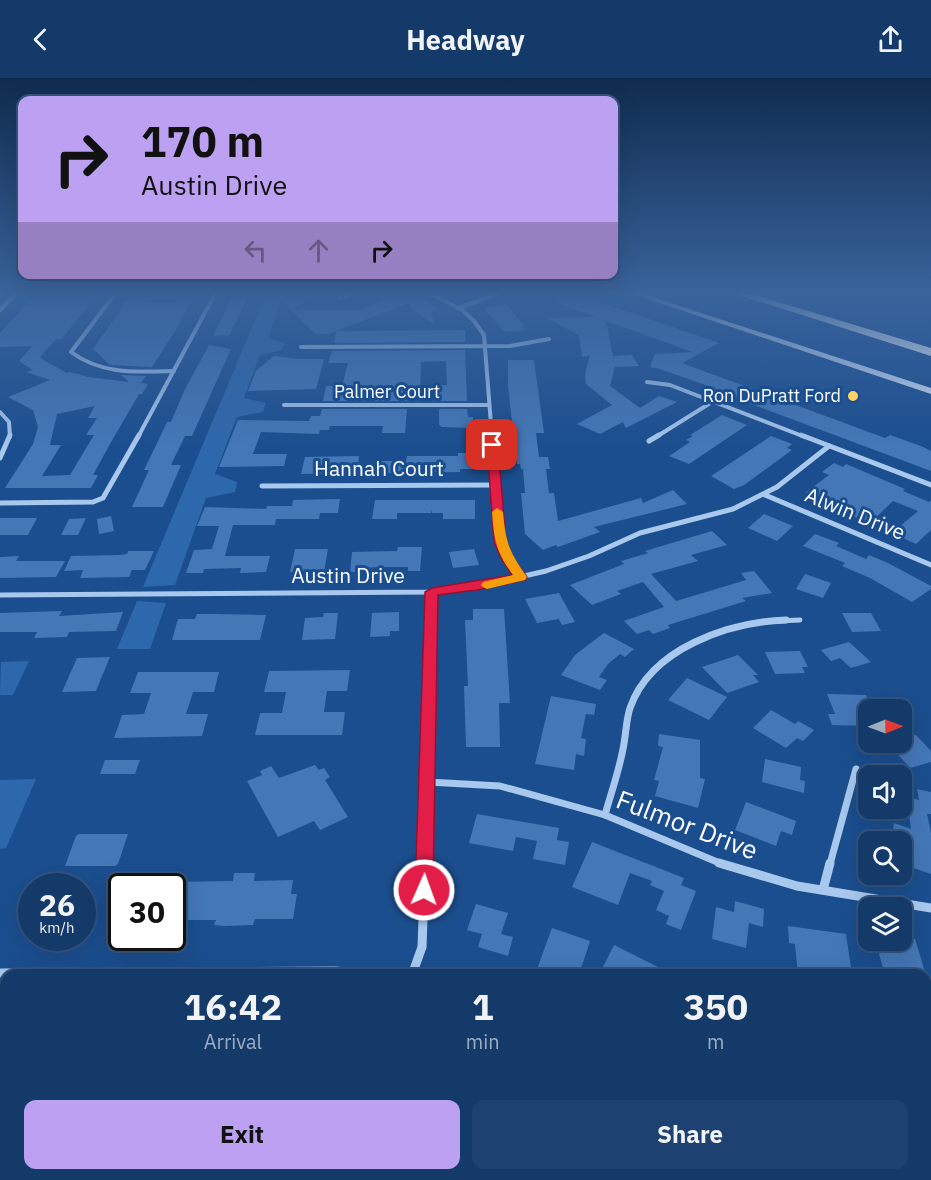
<!DOCTYPE html>
<style>
body{margin:0;font-family:"IBM Plex Sans",sans-serif;background:#1d4170;color:#f1f3f6;height:100vh;display:flex;flex-direction:column;font-size:22px;white-space:nowrap}
*{box-sizing:border-box;margin:0}
p{font-size:20px;color:#9dadc1}
.icon{flex:none;width:33px;height:33px;fill:none;stroke:currentColor;stroke-width:2;stroke-linecap:round;stroke-linejoin:round}
.map{position:relative;flex:1;overflow:hidden}
.details{position:absolute;left:0px;top:891px;width:932px;height:212px;display:flex;flex-direction:column;background:#143a6a;border-radius:18px 18px 0 0;box-shadow:0 6px 24px #0002,0 0 0 2px #33547e}
.details>*{flex:none}
.guide{position:absolute;left:18px;top:18px;width:600px;height:183px;border-radius:12px;box-shadow:0 6px 24px #0002,0 0 0 2px #33547e;background:#bca0f2;color:#111;overflow:hidden}
.needle{width:39px;rotate:89deg}
.buttons{position:absolute;left:858px;top:621px;display:grid;gap:12px}
.buttons a{display:grid;place-items:center;width:54px;height:54px;border-radius:12px;background:#143a6a;box-shadow:0 6px 24px #0002,0 0 0 2px #33547e;font-size:30px}
.speed{position:absolute;left:18px;top:795px;display:flex;gap:12px;font-size:30px;font-weight:700;text-align:center}
.speed>*{display:grid;place-content:center;width:78px;height:78px;border-radius:50%;background:#143a6a;box-shadow:0 6px 24px #0002,0 0 0 2px #33547e;line-height:1}
.speed small{font-size:15px;font-weight:400}
.speed .limit{border:3px solid #111;border-radius:9px;background:#fff;color:#111}
.pin{position:absolute;display:grid;place-items:center;width:51px;height:51px;color:#fff;margin:-26px;border-radius:12px;box-shadow:0 3px 9px #0006}
.me{position:absolute;width:66px;margin:-33px;rotate:2deg;stroke-linejoin:round;filter:drop-shadow(0 0 4px #0008)}
.turn{display:flex;align-items:center;gap:21px;height:126px;padding:0 24px;font-size:27px}
.turn .icon{width:78px;height:78px;stroke-width:2.5}
.turn b{display:block;font-size:42px;line-height:51px}
.lanes{display:flex;align-items:center;height:57px;padding:0 24px;background:#0003;justify-content:center;gap:30px;direction:ltr}
.lanes .off{opacity:.35}
.eta{display:flex;justify-content:space-evenly;align-items:center;height:102px;text-align:center}
.eta b{font-size:36px;font-weight:700;line-height:42px}
.button{display:flex;gap:12px;margin-top:auto;padding:12px 24px}
.button a{flex:1;height:69px;border-radius:12px;background:#bca0f2;color:#111;font-size:24px;font-weight:700;line-height:69px;text-align:center}
.button a+a{background:#1d4170;color:#f1f3f6}
header{display:flex;justify-content:space-between;align-items:center;height:78px;padding:0 24px;background:#143a6a;font-size:27px;font-weight:700}
.map>svg:first-child{display:block}
.green{fill:#2e68ac}
.building{fill:#4477b6;fill-rule:evenodd}
.lines{fill:none;stroke-linecap:round;stroke-linejoin:round}
.street-far3{stroke:#a8c8ee;stroke-width:4}
.street-far2{stroke:#a8c8ee;stroke-width:5}
.street-far1{stroke:#a8c8ee;stroke-width:7}
.street{stroke:#a8c8ee;stroke-width:9}
.secondary{fill:#d5e5fa;fill-rule:evenodd}
.highway{fill:#fff;fill-rule:evenodd}
.route{fill:#e11d48;stroke:#92132f;stroke-width:1.5}
.slow{fill:#f59e0b}
.poi-dot{fill:#ffd265;stroke:#1b4e8e;stroke-width:2}
.labels{text-anchor:middle;stroke-width:6;stroke-linejoin:round;paint-order:stroke}
.far-street-label{font-size:18px;fill:#fff;stroke:#1b4e8e}
.far-poi-label{font-size:18px;fill:#fff;stroke:#1b4e8e;text-anchor:end}
.street-label{font-size:21px;fill:#fff;stroke:#1b4e8e}
.near-street-label{font-size:26px;fill:#fff;stroke:#1b4e8e}
</style>
<header><svg class="icon" aria-label="back" viewBox="0 0 24 24"><path d="M15 5l-7 7 7 7"/></svg>Headway<svg class="icon" aria-label="share" viewBox="0 0 24 24"><path d="M12 15V3M7 8l5-5 5 5M5 13v7h14v-7"/></svg></header>
<div class="map">
<svg width="931" height="1102" viewBox="0 0 931 1102">
<rect width="100%" height="100%" fill="#1b4e8e"/>
<g class="green">
<polygon points="266,216 284,216 268,260 285,266 282,272 260,277 244,320 266,325 263,334 237,339 215,396 237,404 235,414 206,420 175,507 143,509"/>
<polygon points="137,523 166,525 150,571 117,571"/>
<polygon points="29,583 13,617 0,617 1,584"/>
<polygon points="36,701 6,770 0,771 0,702"/>
</g>
<g class="building">
<path d="M36,216H92L89,220H94L62,261H56L40,279L45,283L67,295L70,294L88,299L129,304L121,297L146,298L141,305L148,306L142,316H139L110,366L93,397H98L91,410H5L33,366L38,349L33,332L8,319L50,302L26,294L33,292L19,283L32,268L0,269V255ZM95,328L88,340H97L86,357H94L70,397L42,398L61,367H50L57,336Z"/>
<polygon points="132,216 148,216 143,224 175,224 179,216 195,216 177,250 152,289 110,287 93,271"/>
<polygon points="238,216 250,216 229,257 213,258 232,218"/>
<polygon points="276,216 315,216 292,232 358,232 385,221 373,216 428,216 422,219 439,231 431,234 435,247 410,230 411,224 329,256 315,256"/>
<polygon points="535,216 576,216 719,265 682,285 885,360 890,357 921,368 931,373 931,393 746,324 748,322 660,291 650,289 655,276 693,274 606,243 613,278 632,277 639,288 615,289 610,308 640,330 659,318 677,324 626,350 623,344 600,356 577,346 612,327 586,306 585,296 590,277 582,279 579,257 547,240 595,239"/>
<polygon points="506,226 525,248 522,248 525,252 505,254 483,229"/>
<polygon points="465,252 465,264 334,265 336,253"/>
<polygon points="209,267 231,271 192,358 185,358 171,387 181,387 163,429 132,429 149,392 144,392 160,359 167,344 171,344 185,311"/>
<polygon points="465,272 467,323 439,323 438,307 447,307 446,283 421,284 420,315 408,315 407,323 323,323 326,308 342,308 348,285 328,285 332,273"/>
<polygon points="274,278 298,281 324,281 316,311 248,313 256,293"/>
<polygon points="508,282 534,282 544,355 536,355 539,379 548,379 550,391 546,391 549,415 554,415 558,443 641,420 643,425 673,412 687,426 594,449 600,454 558,469 556,467 543,472 525,456 521,415 525,415 523,391 521,391 520,386 517,386 508,308"/>
<polygon points="322,331 407,331 405,355 382,355 383,348 330,348 329,352 320,352 319,356 261,354 253,376 287,376 284,388 219,389 238,342 309,343 311,338 320,338"/>
<polygon points="439,331 467,331 468,339 473,339 473,350 442,349 439,347"/>
<polygon points="722,337 747,347 689,386 669,378 690,364 686,362 693,358 690,357"/>
<polygon points="771,358 792,366 787,370 792,372 744,407 734,411 711,398"/>
<polygon points="458,375 473,375 474,391 460,391 460,394 378,395 380,383 406,383 407,378 458,378"/>
<polygon points="359,378 357,395 301,396 305,379"/>
<polygon points="834,385 843,389 846,386 905,411 903,413 929,424 931,422 931,452 916,466 892,455 918,433 893,423 870,445 811,422 815,419 805,415 829,397 822,394"/>
<polygon points="340,421 338,435 320,435 319,441 276,441 275,447 233,447 225,478 270,478 266,494 240,495 241,490 204,491 203,495 186,495 194,472 212,471 219,448 197,448 205,429 266,431 267,428 292,428 293,422"/>
<polygon points="375,422 475,422 475,441 443,441 443,435 432,435 431,432 431,435 397,435 397,441 372,441"/>
<polygon points="764,436 793,448 777,463 748,450"/>
<polygon points="111,438 114,453 99,456 97,441"/>
<polygon points="0,440 37,440 28,457 0,457"/>
<polygon points="86,440 78,457 61,457 69,441"/>
<polygon points="712,453 727,467 691,477 698,483 651,496 676,523 746,502 741,495 754,493 772,515 742,520 746,523 668,547 670,550 653,556 649,552 637,556 624,543 664,529 643,504 617,513 621,516 592,527 570,507 624,486 621,483 648,475 645,473"/>
<polygon points="815,456 839,465 836,468 866,481 869,477 888,485 931,508 931,511 912,524 870,500 842,488 845,485 803,468"/>
<polygon points="398,469 422,469 420,493 408,493 408,489 377,489 365,490 364,494 350,494 352,474 397,473"/>
<polygon points="295,471 328,471 324,494 290,494"/>
<polygon points="474,471 479,487 453,490 449,474"/>
<polygon points="128,473 154,473 145,492 132,492 129,499 80,500 83,492 64,493 71,478 120,477 127,476"/>
<polygon points="19,478 16,483 65,483 56,499 0,500 0,479"/>
<polygon points="805,496 831,505 823,520 796,511"/>
<polygon points="559,515 575,544 562,547 559,541 537,545 525,521"/>
<polygon points="473,531 504,531 510,625 499,625 500,669 466,669 464,608 468,608 465,542 473,542"/>
<polygon points="62,533 59,538 123,534 116,553 69,554 67,559 34,560 37,554 0,554 0,535"/>
<polygon points="399,534 399,553 390,553 390,558 370,559 372,535"/>
<polygon points="324,535 338,535 335,561 302,562 305,540 323,539"/>
<polygon points="842,535 871,535 881,553 852,554"/>
<polygon points="197,536 216,536 266,537 260,562 172,562 178,541 195,541"/>
<polygon points="604,555 634,571 625,579 620,576 608,586 599,599 607,602 600,612 561,597 575,577"/>
<polygon points="849,564 871,584 851,590 840,580 831,583 821,572"/>
<polygon points="800,573 808,589 802,589 805,595 775,596 765,574"/>
<polygon points="738,577 758,597 753,597 759,604 727,615 702,589"/>
<polygon points="110,579 96,613 62,614 77,580"/>
<polygon points="350,592 347,613 327,613 324,634 345,634 342,657 255,657 260,635 282,635 286,614 264,614 269,593"/>
<polygon points="138,594 219,594 214,614 193,614 186,636 208,636 202,658 114,660 122,637 144,636 151,615 130,615"/>
<polygon points="687,600 727,619 709,642 668,622"/>
<polygon points="827,616 866,617 872,632 868,632 868,648 832,647 828,636 835,636"/>
<polygon points="551,618 596,626 594,637 586,636 581,660 586,661 584,678 576,676 574,692 535,686"/>
<polygon points="771,632 795,646 798,643 814,652 803,663 797,660 786,670 753,650"/>
<polygon points="659,656 700,662 700,700 705,701 698,730 655,718 659,703 654,702 663,669 658,668"/>
<polygon points="916,657 931,673 931,684 910,690 887,664 902,664 902,661"/>
<polygon points="765,681 801,689 800,702 805,703 804,715 762,704"/>
<polygon points="105,682 140,682 135,696 100,696"/>
<polygon points="315,687 319,692 324,690 330,699 325,702 348,739 320,752 314,743 278,759 247,703 262,697 260,693 271,688 279,700"/>
<polygon points="917,711 931,714 931,736 927,736 931,755 931,796 902,786 902,764 891,764 894,745 911,751 907,719 919,722"/>
<polygon points="746,724 796,743 792,757 781,753 776,768 735,752"/>
<polygon points="477,736 559,750 557,762 569,764 565,787 533,781 537,763 516,759 513,773 469,765"/>
<polygon points="79,756 128,756 118,786 115,788 65,788 76,758"/>
<polygon points="592,764 684,800 681,807 696,813 681,852 666,846 669,838 656,832 664,813 650,807 652,803 630,795 618,827 572,809"/>
<polygon points="234,795 255,795 254,803 293,802 291,816 297,816 293,841 255,841 253,847 224,848 214,847 216,842 172,842 172,804 233,803"/>
<polygon points="735,823 764,831 763,849 749,845 746,870 712,861 716,829 734,834"/>
<polygon points="476,826 508,835 501,856 513,859 508,878 478,869 482,856 467,852"/>
<polygon points="788,848 846,856 852,897 798,897 795,866 789,865"/>
<polygon points="552,850 590,863 579,897 559,892 557,897 552,897 537,891"/>
<polygon points="902,860 915,861 926,897 885,897 876,865 896,867 895,862 902,862"/>
<polygon points="614,867 674,897 599,897"/>
</g>
<g class="lines">
<g class="street-far3">
<path d="M115,216L71,274C102,297 137,294 174,293"/>
<polyline points="432,216 462,232 474,243 484,257 492,359"/>
<polyline points="339,220 352,216"/>
<polyline points="461,229 498,216"/>
<polyline points="301,269 510,268 549,261"/>
<polyline points="647,304 670,307 805,359"/>
<polyline points="284,327 489,327"/>
<polyline points="0,334 9,344 10,359"/>
<polyline points="138,359 215,216"/>
<polyline points="656,359 712,324"/>
</g>
<g class="street-far2">
<polyline points="492,357 500,463 508,482 521,499"/>
<polyline points="801,357 931,407"/>
<polyline points="649,363 659,357"/>
<polyline points="0,380 10,357"/>
<polyline points="262,408 495,407"/>
<polyline points="765,417 931,487"/>
<polyline points="0,425 93,424 103,420 139,357"/>
<polyline points="0,517 432,514 489,506 546,493 589,478 640,455 733,431 777,409 829,368"/>
<polyline points="431,544 432,514"/>
<polyline points="758,544 800,542"/>
</g>
<g class="street-far1">
<polyline points="428,704 500,708 605,737 722,786"/>
<path d="M605,737C611,715 619,693 623,671C626,657 626,642 630,630C651,570 729,544 786,542"/>
<polyline points="425,786 431,542"/>
<polyline points="830,786 856,691"/>
</g>
<g class="street">
<polyline points="719,785 797,808 931,830"/>
<polyline points="823,812 830,785"/>
<polyline points="0,895 335,893 386,897"/>
<polyline points="412,897 422,869 425,785"/>
<polyline points="755,1096 760,1102"/>
</g>
<g class="secondary">
<polygon points="12,216 19,216 0,235 0,229"/>
<polygon points="633,216 643,216 931,310 931,316"/>
</g>
<polygon class="highway" points="736,216 752,216 931,270 931,278"/>
</g>
<linearGradient id="sky" x2="0" y2="1"><stop stop-color="#0f2b4e"/><stop offset="0.58" stop-color="#39639b"/><stop offset="1" stop-color="#39639b" stop-opacity="0"/></linearGradient>
<rect width="931" height="370" fill="url(#sky)"/>
<polygon class="route" points="492,364 498,367 506,464 514,481 527,499 525,502 477,512 438,517 433,812 430,818 424,820 417,818 415,812 425,514 432,510 512,497 502,482 494,464 487,367"/>
<path class="slow" d="M497,430L503,434C506,466 509,473 527,499L525,502L487,511L483,509L481,507L483,504L513,497C496,474 494,461 492,434Z"/>
<circle class="poi-dot" cx="853" cy="318" r="6"/>
<g class="labels">
<g class="far-street-label">
<text x="387" y="320">Palmer Court</text>
</g>
<g class="far-poi-label">
<text x="841" y="324">Ron DuPratt Ford</text>
</g>
<g class="street-label">
<text x="379" y="398">Hannah Court</text>
<text transform="translate(855 436) rotate(22)" y="7">Alwin Drive</text>
<text x="348" y="505">Austin Drive</text>
</g>
<g class="near-street-label">
<text transform="translate(687 747) rotate(21)" y="9">Fulmor Drive</text>
</g>
</g>
</svg>
<div class="buttons">
<a><svg class="needle" viewBox="-14 -14 28 28"><path d="M0-13l5 13h-10z" fill="#e53935"/><path d="M0 13l5-13h-10z" fill="#9dadc1"/></svg></a>
<a><svg class="icon" aria-label="sound" viewBox="0 0 24 24"><path d="M4 9h4l5-4v14l-5-4H4zM17 9q2 3 0 6"/></svg></a>
<a><svg class="icon" aria-label="search" viewBox="0 0 24 24"><circle cx="10" cy="10" r="6"/><path d="M15 15l6 6"/></svg></a>
<a><svg class="icon" aria-label="layers" viewBox="0 0 24 24"><path d="M12 4l9 5-9 5-9-5zM3 14l9 5 9-5"/></svg></a>
</div>
<div class="speed"><div>26<small>km/h</small></div><div class="limit">30</div></div>
<div class="pin" style="left:492px;top:367px;background:#d93025"><svg class="icon" aria-label="arrive" viewBox="0 0 24 24"><path d="M6 21V4h12l-3 4 3 4H6"/></svg></div>
<svg class="me" style="left:424px;top:812px" viewBox="-20 -20 40 40"><circle r="17" fill="#e11d48" stroke="#fff" stroke-width="3"/><path d="M0-11L8 9 0 5-8 9z" fill="#fff"/></svg>
<div class="guide">
<div class="turn"><svg class="icon" aria-label="right" viewBox="0 0 24 24"><path d="M7 20v-9h11M14 6l5 5-5 5"/></svg><div><b>170 m</b>Austin Drive</div></div>
<div class="lanes"><svg class="icon off" aria-label="left" viewBox="0 0 24 24"><path d="M17 20v-9H6M10 6l-5 5 5 5"/></svg><svg class="icon off" aria-label="ahead" viewBox="0 0 24 24"><path d="M12 20V5M6 11l6-6 6 6"/></svg><svg class="icon" aria-label="right" viewBox="0 0 24 24"><path d="M7 20v-9h11M14 6l5 5-5 5"/></svg></div>
</div>
<section class="details">
<div class="eta">
<div><b>16:42</b><p>Arrival</p></div>
<div><b>1</b><p>min</p></div>
<div><b>350</b><p>m</p></div>
</div>
<div class="button"><a>Exit</a><a>Share</a></div>
</section>
</div>
